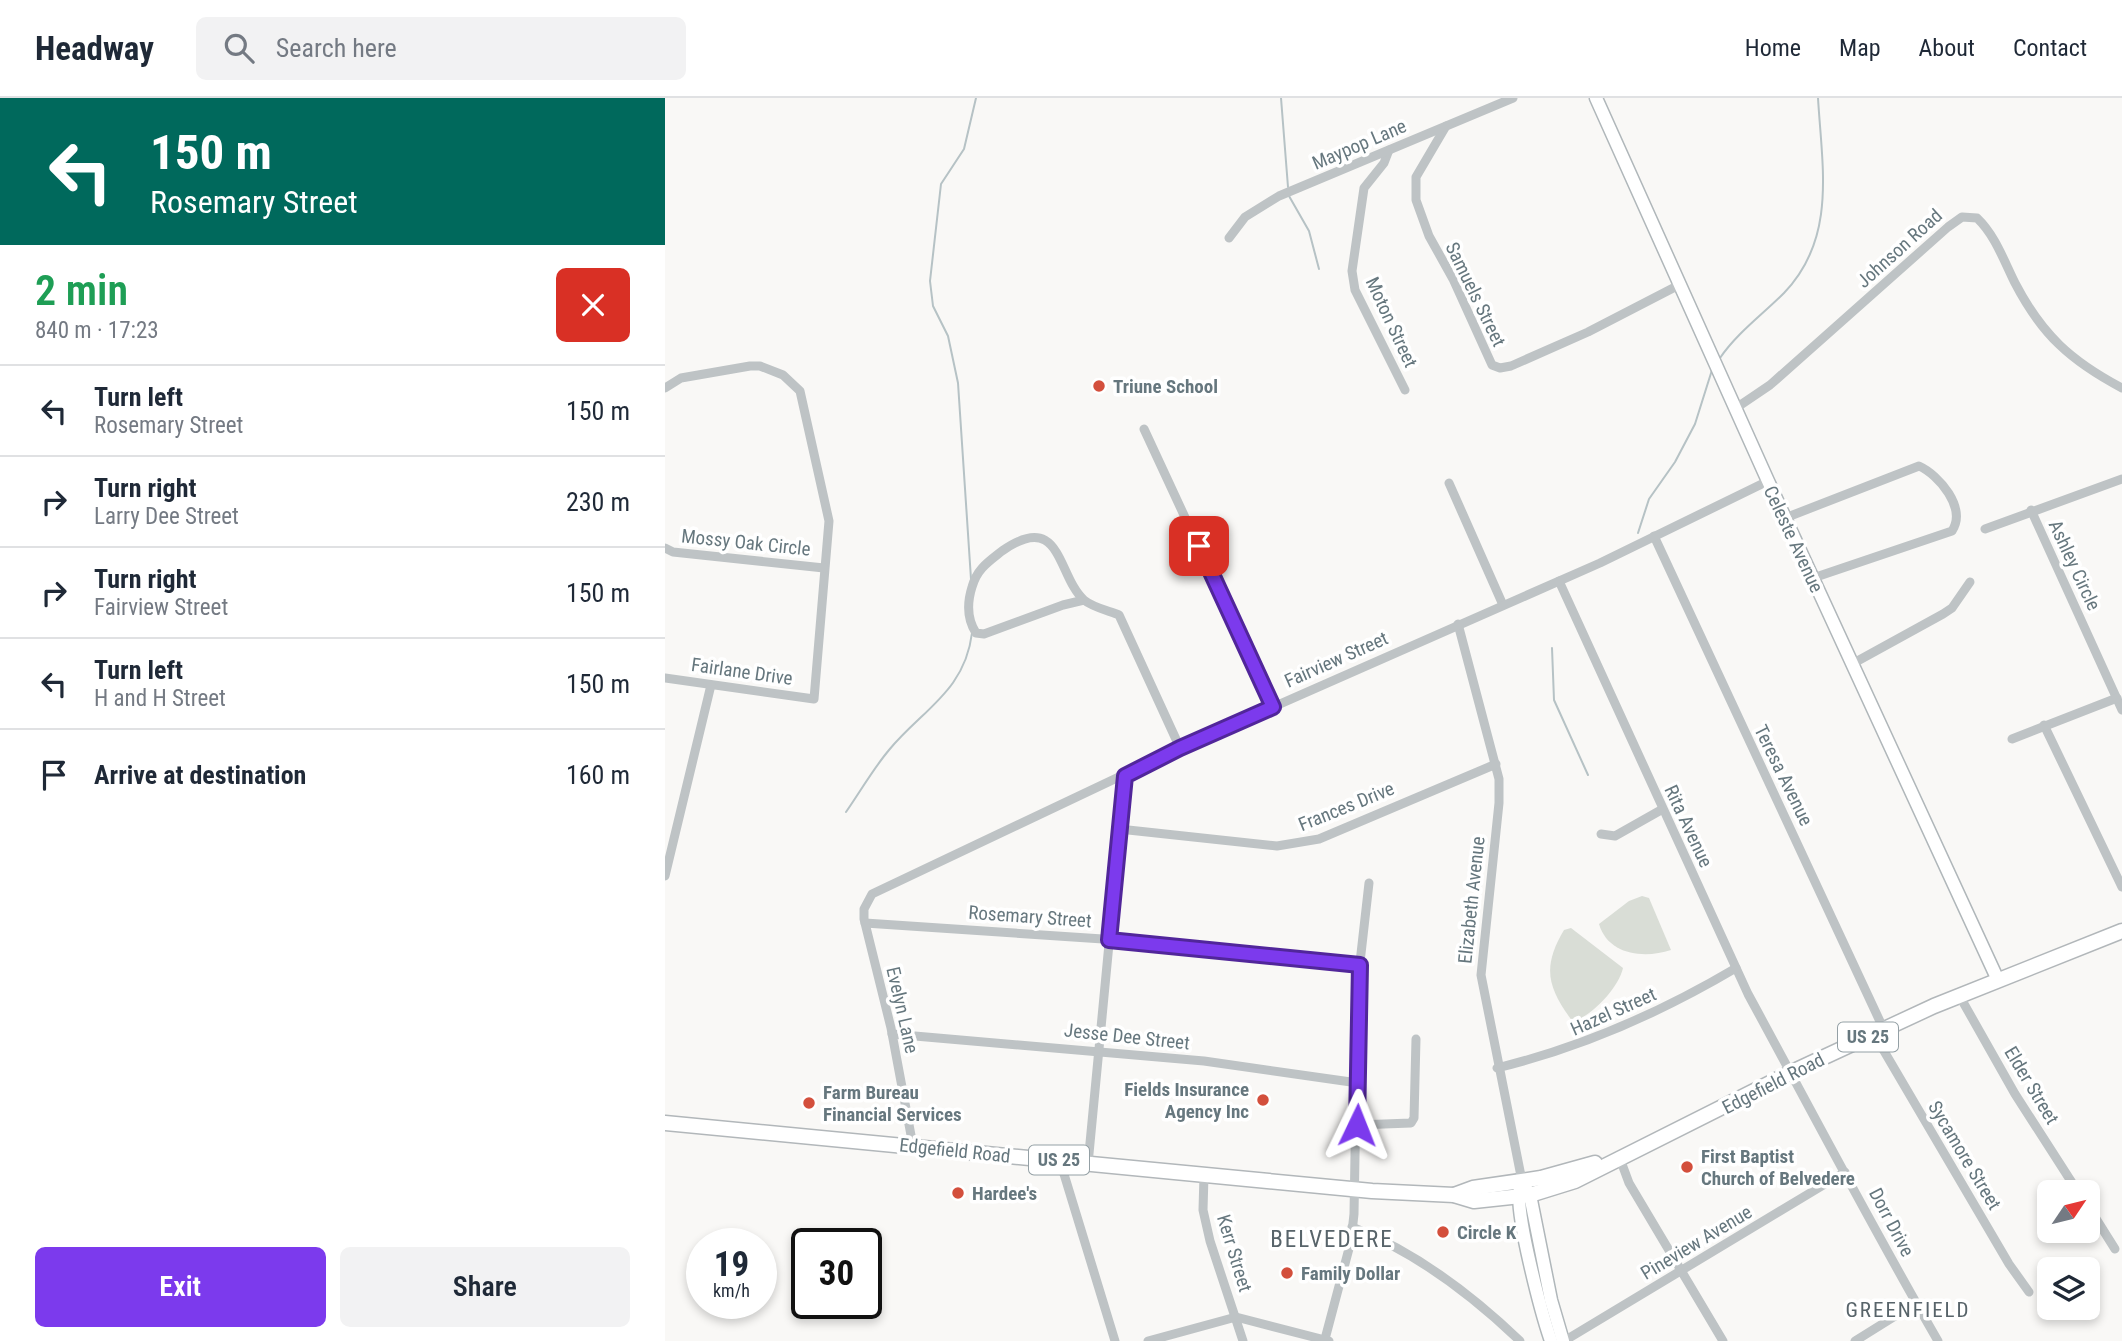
<!DOCTYPE html>
<meta charset="utf-8">
<style>
body{margin:0;font-family:"Roboto Condensed",sans-serif;background:#f2f2f3;color:#1f2937;height:100vh;display:flex;flex-direction:column;font-size:26px;white-space:nowrap}
*{box-sizing:border-box;margin:0}
p{font-size:23px;color:#747a83}
.icon{flex:none;width:38px;height:38px;fill:none;stroke:currentColor;stroke-width:2;stroke-linecap:round;stroke-linejoin:round}
.map{position:relative;flex:1;overflow:hidden}
.details{display:flex;flex-direction:column;background:#fff;width:665px}
.details>*{flex:none}
.top-card{background:#00695c;color:#fff;overflow:hidden}
.needle{width:46px;rotate:55deg}
.buttons{position:absolute;left:1372px;top:1082px;display:grid;gap:14px}
.buttons a{display:grid;place-items:center;width:63px;height:63px;border-radius:10px;background:#fff;box-shadow:0 4px 10px #0003;font-size:35px}
.speed{position:absolute;left:21px;top:1130px;display:flex;gap:14px;font-size:35px;font-weight:700;text-align:center}
.speed>*{display:grid;place-content:center;width:91px;height:91px;border-radius:50%;background:#fff;box-shadow:0 4px 10px #0003;line-height:1}
.speed small{font-size:18px;font-weight:400}
.speed .limit{border:4px solid #111;border-radius:10px;background:#fff;color:#111}
.pin{position:absolute;display:grid;place-items:center;width:60px;height:60px;color:#fff;margin:-30px;border-radius:14px;box-shadow:0 4px 10px #0006}
.me{position:absolute;width:77px;margin:-38px;rotate:2deg;stroke-linejoin:round;filter:drop-shadow(0 0 5px #0008)}
.turn{display:flex;align-items:center;gap:24px;height:147px;padding:0 35px;font-size:32px}
.turn .icon{width:91px;height:91px;stroke-width:2.5}
.turn b{display:block;font-size:49px;line-height:60px}
.round{display:grid;place-items:center;flex:none;width:74px;height:74px;border-radius:10px;background:#f2f2f3}
.head{display:flex;align-items:center;justify-content:space-between;height:119px;padding:0 35px}
h1{font-size:42px;font-weight:600;line-height:52px;color:#1e9e55}
.button{display:flex;gap:14px;margin-top:auto;padding:14px 35px}
.button a{flex:1;height:80px;border-radius:10px;background:#7c3aed;color:#fff;font-size:28px;font-weight:600;line-height:80px;text-align:center}
.button a+a{background:#f2f2f3;color:#1f2937}
ul{padding:0;list-style:none}
li{display:flex;align-items:center;gap:21px;height:91px;padding:0 35px;border-top:2px solid #e0e1e3}
li div{flex:1}
li b{display:block;font-size:26px}
li em{font-style:normal}
header{display:flex;align-items:center;gap:42px;box-sizing:border-box;height:98px;padding:0 35px;background:#fff;border-bottom:2px solid #e0e1e3}
header strong{font-size:33px}
nav{display:flex;gap:38px;margin-inline-start:auto;font-size:24px}
.search{width:490px;height:63px;background:#f2f2f3;display:flex;align-items:center;gap:18px;box-sizing:border-box;padding:0 24px;border-radius:10px;color:#747a83;font-size:26px}
main{display:flex;flex:1;min-height:0}
.map>svg:first-child{display:block}
.green{fill:#d9ddd6}
.lines{fill:none;stroke-linecap:round;stroke-linejoin:round}
.stream{stroke:#b6c2c5;stroke-width:2}
.secondary-casing{stroke:#b0b7ba;stroke-width:15}
.primary-casing{stroke:#b2b7ba;stroke-width:17}
.street{stroke:#bec3c5;stroke-width:9}
.secondary{stroke:#fff;stroke-width:12}
.primary{stroke:#fff;stroke-width:14}
.route-casing{stroke:#51269a;stroke-width:18}
.route{stroke:#7c3aed;stroke-width:12}
.poi-dot{fill:#d34f3c;stroke:#fff;stroke-width:2.5}
.labels{text-anchor:middle;stroke-width:7;stroke-linejoin:round;paint-order:stroke}
.shield{fill:#fff;stroke:#94a0a5;stroke-width:2}
.shield-label{font-size:18px;font-weight:bold;fill:#66777e}
.street-label{font-size:19px;fill:#66777e;stroke:#fff}
.poi-label{font-size:19px;font-weight:bold;fill:#66777e;stroke:#fff;text-anchor:start}
.neighbourhood-label{font-size:21px;letter-spacing:2px;fill:#58646a;stroke:#fff}
.quarter-label{font-size:23px;letter-spacing:2px;fill:#58646a;stroke:#fff}
</style>
<header>
<strong>Headway</strong>
<div class="search"><svg class="icon" aria-label="search" viewBox="0 0 24 24"><circle cx="10" cy="10" r="6"/><path d="M15 15l6 6"/></svg>Search here</div>
<nav><a>Home</a><a>Map</a><a>About</a><a>Contact</a></nav>
</header>
<main>
<section class="details">
<div class="top-card">
<div class="turn"><svg class="icon" aria-label="left" viewBox="0 0 24 24"><path d="M17 20v-9H6M10 6l-5 5 5 5"/></svg><div><b>150 m</b>Rosemary Street</div></div>
</div>
<div class="head"><div><h1>2 min</h1><p>840 m · 17:23</p></div><a class="round" style="background:#d93025;color:#fff"><svg class="icon" aria-label="close" viewBox="0 0 24 24"><path d="M6 6l12 12M18 6L6 18"/></svg></a></div>
<ul>
<li><svg class="icon" aria-label="left" viewBox="0 0 24 24"><path d="M17 20v-9H6M10 6l-5 5 5 5"/></svg><div><b>Turn left</b><p>Rosemary Street</p></div><em>150 m</em></li>
<li><svg class="icon" aria-label="right" viewBox="0 0 24 24"><path d="M7 20v-9h11M14 6l5 5-5 5"/></svg><div><b>Turn right</b><p>Larry Dee Street</p></div><em>230 m</em></li>
<li><svg class="icon" aria-label="right" viewBox="0 0 24 24"><path d="M7 20v-9h11M14 6l5 5-5 5"/></svg><div><b>Turn right</b><p>Fairview Street</p></div><em>150 m</em></li>
<li><svg class="icon" aria-label="left" viewBox="0 0 24 24"><path d="M17 20v-9H6M10 6l-5 5 5 5"/></svg><div><b>Turn left</b><p>H and H Street</p></div><em>150 m</em></li>
<li><svg class="icon" aria-label="arrive" viewBox="0 0 24 24"><path d="M6 21V4h12l-3 4 3 4H6"/></svg><div><b>Arrive at destination</b></div><em>160 m</em></li>
</ul>
<div class="button"><a>Exit</a><a>Share</a></div>
</section>
<div class="map">
<svg width="1457" height="1243" viewBox="0 0 1457 1243">
<rect width="100%" height="100%" fill="#f9f8f6"/>
<g class="green">
<path d="M977,798L984,800L1006,852C979,861 943,857 934,826L964,803Z"/>
<path d="M906,830L958,870C953,891 927,917 908,924C882,889 877,869 899,832Z"/>
</g>
<g class="lines">
<g class="stream">
<polyline points="616,0 623,89"/>
<polyline points="624,98 644,133 654,171"/>
<path d="M1055,260C1072,235 1097,217 1119,195C1172,140 1157,69 1153,0"/>
<polyline points="973,435 984,401 1010,364 1030,326 1047,272"/>
<polyline points="306,481 293,285 283,238 268,208 265,183 276,86 299,51 311,0"/>
<polyline points="887,550 889,602 923,677"/>
<path d="M181,714C195,694 208,671 224,652C257,612 300,593 307,535"/>
</g>
<g class="secondary-casing">
<g id="secondary">
<polyline points="931,0 1103,383 1332,880"/>
<polyline points="860,1089 865,1097 886,1202 898,1243"/>
<path d="M855,1090C849,1113 877,1217 886,1243"/>
</g>
</g>
<g class="primary-casing">
<g id="primary">
<polyline points="0,1025 707,1093 789,1097 809,1103 865,1097 910,1083 1127,974 1269,908 1457,833"/>
<polyline points="789,1097 808,1090 876,1080 930,1065"/>
</g>
</g>
<g class="street">
<polyline points="781,28 751,79 751,102 764,138 788,181 827,267 835,270 846,268 923,234 1014,187"/>
<polyline points="724,52 719,65 699,90 687,173 690,192 740,292"/>
<polyline points="564,140 580,119 614,98 848,0"/>
<polyline points="0,290 16,280 85,268 95,268 118,277 135,293 164,423 149,601 0,580"/>
<path d="M1071,310L1105,287L1283,129L1297,119L1312,120C1330,137 1339,163 1350,185C1377,237 1406,263 1457,290"/>
<polyline points="479,331 608,609"/>
<polyline points="784,385 838,507"/>
<polyline points="1366,412 1457,612"/>
<path d="M1120,420L1254,368C1274,377 1302,410 1287,433L1148,480"/>
<polyline points="1320,431 1457,381"/>
<polyline points="989,438 1219,932"/>
<polyline points="0,450 8,454 159,470"/>
<path d="M894,483L1083,896C1146,1012 1207,1129 1273,1243"/>
<path d="M419,502L398,507L319,536L311,535C302,521 302,505 307,489C312,471 323,464 337,453C397,411 392,478 419,502C427,509 444,513 454,517L515,650"/>
<polyline points="793,526 834,681 834,705 816,877 857,1083"/>
<polyline points="1187,566 1278,516 1287,510 1305,484"/>
<polyline points="1379,627 1457,789"/>
<polyline points="1347,641 1452,600"/>
<polyline points="454,731 612,748 654,741 831,666"/>
<polyline points="936,736 950,738 996,712"/>
<polyline points="0,778 46,587"/>
<polyline points="200,825 468,843 695,867"/>
<polyline points="1294,897 1350,996 1413,1094"/>
<polyline points="227,936 539,963 693,985"/>
<polyline points="1209,936 1344,1166 1364,1194"/>
<path d="M832,970C918,949 995,915 1071,870"/>
<polyline points="692,1027 746,1025 749,1020 751,941"/>
<polyline points="248,1048 226,930 199,821 199,811 207,796 515,650 935,465 1103,383"/>
<polyline points="954,1058 964,1085 1058,1243"/>
<polyline points="395,1063 450,1243"/>
<polyline points="423,1066 460,678"/>
<polyline points="539,1077 538,1112 545,1143 578,1243"/>
<polyline points="1423,1108 1450,1151"/>
<path d="M687,1129C751,1154 806,1196 855,1243"/>
<polyline points="660,1241 686,1143 689,1116 693,882 704,785"/>
<polyline points="483,1243 571,1219 664,1243"/>
<polyline points="899,1243 1180,1074"/>
<polyline points="1190,1243 1251,1205"/>
</g>
<use href="#secondary" class="secondary"/>
<use href="#primary" class="primary"/>
</g>
<g class="lines">
<g class="route-casing">
<polyline id="route" points="534,448 608,609 515,650 460,678 444,842 695,867 692,1027"/>
</g>
<use href="#route" class="route"/>
</g>
<g class="poi-dot">
<circle cx="434" cy="288" r="7"/>
<circle cx="598" cy="1002" r="7"/>
<circle cx="144" cy="1005" r="7"/>
<circle cx="1022" cy="1069" r="7"/>
<circle cx="293" cy="1095" r="7"/>
<circle cx="778" cy="1134" r="7"/>
<circle cx="622" cy="1175" r="7"/>
</g>
<g class="labels">
<g class="shield">
<rect x="1173" y="924.5" width="60" height="29" rx="5"/>
<rect x="364" y="1047.5" width="60" height="29" rx="5"/>
</g>
<g class="shield-label">
<text x="1203" y="945">US 25</text>
<text x="394" y="1068">US 25</text>
</g>
<g class="street-label">
<text transform="translate(694 46) rotate(-23)" y="7">Maypop Lane</text>
<text transform="translate(1234 150) rotate(-42)" y="7">Johnson Road</text>
<text transform="translate(811 196) rotate(64)" y="7">Samuels Street</text>
<text transform="translate(727 224) rotate(65)" y="7">Moton Street</text>
<text transform="translate(1129 441) rotate(65)" y="7">Celeste Avenue</text>
<text transform="translate(81 444) rotate(6)" y="7">Mossy Oak Circle</text>
<text transform="translate(1410 467) rotate(65)" y="7">Ashley Circle</text>
<text transform="translate(671 561) rotate(-24)" y="7">Fairview Street</text>
<text transform="translate(77 573) rotate(8)" y="7">Fairlane Drive</text>
<text transform="translate(1119 677) rotate(64)" y="7">Teresa Avenue</text>
<text transform="translate(681 708) rotate(-22)" y="7">Frances Drive</text>
<text transform="translate(1024 728) rotate(65)" y="7">Rita Avenue</text>
<text transform="translate(806 802) rotate(-84)" y="7">Elizabeth Avenue</text>
<text transform="translate(365 818) rotate(4)" y="7">Rosemary Street</text>
<text transform="translate(238 912) rotate(77)" y="7">Evelyn Lane</text>
<text transform="translate(948 913) rotate(-24)" y="7">Hazel Street</text>
<text transform="translate(462 938) rotate(6)" y="7">Jesse Dee Street</text>
<text transform="translate(1108 985) rotate(-27)" y="7">Edgefield Road</text>
<text transform="translate(1367 987) rotate(59)" y="7">Elder Street</text>
<text transform="translate(290 1052) rotate(6)" y="7">Edgefield Road</text>
<text transform="translate(1300 1057) rotate(59)" y="7">Sycamore Street</text>
<text transform="translate(1227 1124) rotate(62)" y="7">Dorr Drive</text>
<text transform="translate(1031 1144) rotate(-31)" y="7">Pineview Avenue</text>
<text transform="translate(570 1155) rotate(73)" y="7">Kerr Street</text>
</g>
<g class="poi-label">
<text x="448" y="295">Triune School</text>
<text x="584" y="998" text-anchor="end">Fields Insurance<tspan x="584" dy="22">Agency Inc</tspan></text>
<text x="158" y="1001">Farm Bureau<tspan x="158" dy="22">Financial Services</tspan></text>
<text x="1036" y="1065">First Baptist<tspan x="1036" dy="22">Church of Belvedere</tspan></text>
<text x="307" y="1102">Hardee's</text>
<text x="792" y="1141">Circle K</text>
<text x="636" y="1182">Family Dollar</text>
</g>
<g class="neighbourhood-label">
<text x="1243" y="1219">GREENFIELD</text>
</g>
<g class="quarter-label">
<text x="667" y="1149">BELVEDERE</text>
</g>
</g>
</svg>
<div class="buttons">
<a><svg class="needle" viewBox="-14 -14 28 28"><path d="M0-13l5 13h-10z" fill="#e53935"/><path d="M0 13l5-13h-10z" fill="#747a83"/></svg></a>
<a><svg class="icon" aria-label="layers" viewBox="0 0 24 24"><path d="M12 4l9 5-9 5-9-5zM3 14l9 5 9-5"/></svg></a>
</div>
<div class="speed"><div>19<small>km/h</small></div><div class="limit">30</div></div>
<div class="pin" style="left:534px;top:448px;background:#d93025"><svg class="icon" aria-label="arrive" viewBox="0 0 24 24"><path d="M6 21V4h12l-3 4 3 4H6"/></svg></div>
<svg class="me" style="left:692px;top:1027px" viewBox="-20 -20 40 40"><path d="M0-17L14 15 0 8-14 15z" fill="#7c3aed" stroke="#fff" stroke-width="4"/></svg>
</div>
</main>
